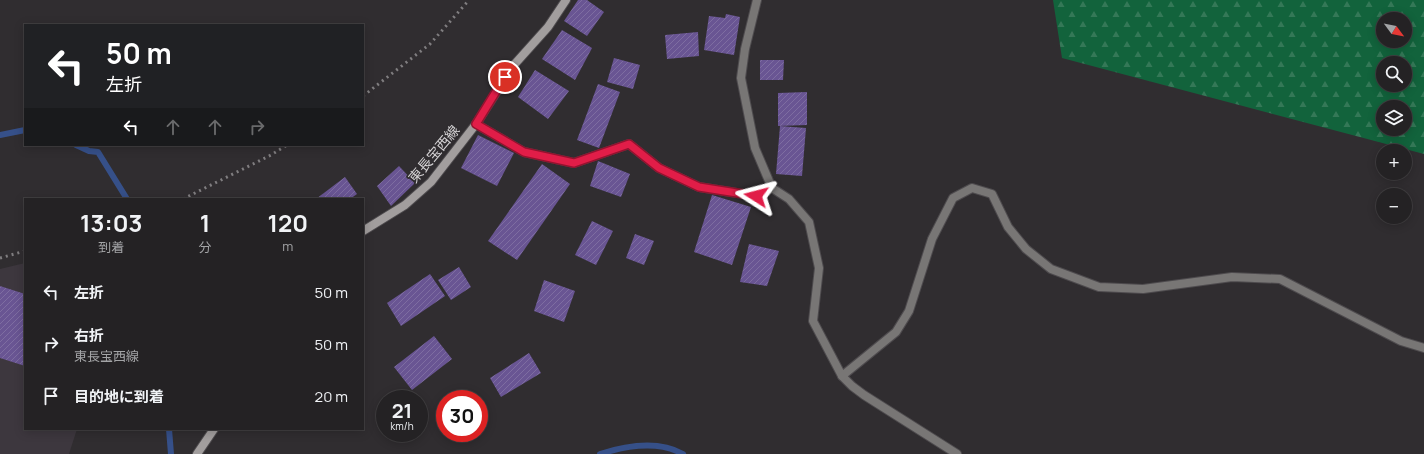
<!DOCTYPE html>
<html lang="ja">
<meta charset="utf-8">
<style>
body{margin:0;font-family:Manrope,"Noto Sans JP",sans-serif;background:#2c2a2c;color:#f1f3f6;height:100vh;display:flex;flex-direction:column;font-size:15px;white-space:nowrap}
*{box-sizing:border-box;margin:0}
p{font-size:13px;color:#a3a4a6}
.icon{flex:none;width:22px;height:22px;fill:none;stroke:currentColor;stroke-width:2;stroke-linecap:round;stroke-linejoin:round}
.map{position:relative;flex:1;overflow:hidden}
.details{position:absolute;left:24px;top:198px;width:340px;height:232px;display:flex;flex-direction:column;background:#242224;border-radius:0px;box-shadow:0 2px 10px #0003,0 0 0 1px #413f41}
.details>*{flex:none}
.banner{position:absolute;left:24px;top:24px;width:340px;height:122px;border-radius:0px;box-shadow:0 2px 10px #0003,0 0 0 1px #413f41;background:#202124;color:#fff;overflow:hidden}
.needle{width:26px;rotate:122deg}
.controls{position:absolute;left:1376px;top:12px;display:grid;gap:8px}
.controls a{display:grid;place-items:center;width:36px;height:36px;border-radius:50%;background:#242224;box-shadow:0 2px 10px #0003,0 0 0 1px #413f41;font-size:20px}
.speed{position:absolute;left:376px;top:390px;display:flex;gap:8px;font-size:20px;font-weight:700;text-align:center}
.speed>*{display:grid;place-content:center;width:52px;height:52px;border-radius:50%;background:#242224;box-shadow:0 2px 10px #0003,0 0 0 1px #413f41;line-height:1}
.speed small{font-size:10px;font-weight:400}
.speed .limit{border:6px solid #d22;background:#fff;color:#111}
.pin{position:absolute;display:grid;place-items:center;width:34px;height:34px;color:#fff;margin:-17px;border:2px solid #fff;border-radius:50%;box-shadow:0 1px 4px #0007}
.me{position:absolute;width:44px;margin:-22px;rotate:279deg;stroke-linejoin:round;filter:drop-shadow(0 0 3px #0008)}
.turn{display:flex;align-items:center;gap:14px;height:84px;padding:0 16px;font-size:18px}
.turn .icon{width:52px;height:52px;stroke-width:2.5}
.turn b{display:block;font-size:28px;line-height:34px}
.lanes{display:flex;align-items:center;height:38px;padding:0 16px;background:#0003;justify-content:center;gap:20px;direction:ltr}
.lanes .off{opacity:.35}
.eta{display:flex;justify-content:space-evenly;align-items:center;height:68px;text-align:center}
.eta b{font-size:24px;font-weight:700;line-height:28px}
ul{padding:0;list-style:none}
li{display:flex;align-items:center;gap:12px;height:52px;padding:0 16px}
li div{flex:1}
li b{display:block;font-size:15px}
li em{font-style:normal}
.map>svg:first-child{display:block}
.built{fill:#3d373e}
.forest{fill:url(#forest-firs);fill-rule:evenodd}
.lines{fill:none;stroke-linecap:round;stroke-linejoin:round}
.stream{stroke:#365089;stroke-width:6}
.building{fill:url(#building-hatch)}
.street-casing{stroke:#4e4b4e;stroke-width:10}
.secondary-casing{stroke:#4e4b4e;stroke-width:10}
.street{stroke:#787675;stroke-width:8}
.secondary{stroke:#a29e9e;stroke-width:8}
.rail{stroke:#807e80;stroke-width:3;stroke-dasharray:2 4;stroke-linecap:butt}
.route-casing{stroke:#92132f;stroke-width:10}
.route{stroke:#e11d48;stroke-width:7}
.labels{text-anchor:middle;stroke-width:3.5;stroke-linejoin:round;paint-order:stroke}
.street-label{font-size:14px;fill:#d4d2d4;stroke:#302d30}
</style>
<div class="map">
<svg width="1424" height="454" viewBox="0 0 1424 454">
<defs>
<pattern id="forest-firs" width="22" height="20" patternUnits="userSpaceOnUse"><rect width="22" height="20" fill="#12633c"/><path d="M5 1l3.5 6h-7zM16 11l3.5 6h-7z" fill="#347857"/></pattern>
<pattern id="building-hatch" width="6" height="6" patternUnits="userSpaceOnUse"><rect width="6" height="6" fill="#695593"/><path d="M-1 1l2-2M0 6l6-6M5 7l2-2" fill="none" stroke="#7e6da1"/></pattern>
</defs>
<rect width="100%" height="100%" fill="#302d30"/>
<polygon class="built" points="25,263 25,429 77,429 69,454 0,454 0,269"/>
<path class="forest" d="M1053,0H1424V154L1062,58ZM1383,19H1405V41H1383ZM1383,63H1405V85H1383ZM1383,107H1405V129H1383Z"/>
<g class="lines">
<g class="stream">
<polyline points="0,135 25,130"/>
<polyline points="76,145 89,151 98,152 127,199"/>
<polyline points="169,429 171,454"/>
<path d="M600,454C625,446 658,440 683,454"/>
</g>
</g>
<g class="building">
<polygon points="578,0 587,0 604,12 587,36 564,21"/>
<polygon points="726,14 740,17 734,55 704,50 709,16 725,18"/>
<polygon points="562,30 592,48 575,80 542,59"/>
<polygon points="698,32 699,56 667,59 665,35"/>
<polygon points="614,58 640,65 633,89 607,82"/>
<polygon points="760,60 784,60 783,80 760,80"/>
<polygon points="535,70 569,91 548,119 518,97"/>
<polygon points="598,84 620,92 599,148 577,140"/>
<polygon points="807,92 807,125 778,126 778,93"/>
<polygon points="780,126 806,128 802,176 776,174"/>
<polygon points="478,135 514,153 497,186 461,168"/>
<polygon points="598,161 630,174 621,197 590,186"/>
<polygon points="542,164 570,184 517,260 488,241"/>
<polygon points="399,166 415,183 391,206 377,186"/>
<polygon points="345,177 357,194 350,199 316,199"/>
<polygon points="712,195 751,207 732,265 694,252"/>
<polygon points="592,221 613,231 596,265 575,255"/>
<polygon points="635,234 654,241 644,265 626,258"/>
<polygon points="749,244 779,251 767,286 740,282"/>
<polygon points="459,267 471,287 451,300 438,280"/>
<polygon points="430,274 445,296 401,326 387,303"/>
<polygon points="544,280 575,291 564,322 534,311"/>
<polygon points="0,286 25,294 25,366 0,358"/>
<polygon points="434,336 452,359 412,390 394,367"/>
<polygon points="529,353 541,373 501,397 490,378"/>
</g>
<g class="lines">
<g class="street-casing">
<g id="street">
<polyline points="757,0 745,49 741,78 755,148 772,188"/>
<polyline points="476,124 524,152 574,163 629,144 659,168 699,187 756,196 772,188 789,199 809,222 819,268 813,321 842,376 852,386 864,395 957,454"/>
<polyline points="842,376 896,332 909,311 932,239 953,198 972,188 992,194 1008,227 1026,249 1051,269 1099,287 1143,289 1232,277 1280,279 1401,341 1424,348"/>
</g>
</g>
<g class="secondary-casing">
<g id="secondary">
<polyline points="363,231 405,205 431,182 476,124 513,66 548,27 566,0"/>
<polyline points="197,454 214,429"/>
</g>
</g>
<use href="#street" class="street"/>
<use href="#secondary" class="secondary"/>
<g class="rail">
<polyline points="363,96 430,44 469,0"/>
<polyline points="183,199 271,155 287,145"/>
<polyline points="0,258 25,251"/>
</g>
</g>
<g class="lines">
<g class="route-casing">
<polyline id="route" points="505,77 476,124 524,152 574,163 629,144 659,168 699,187 756,196"/>
</g>
<use href="#route" class="route"/>
</g>
<g class="labels">
<g class="street-label">
<text transform="translate(434 154) rotate(-50)" y="5">東長宝西線</text>
</g>
</g>
</svg>
<div class="controls">
<a><svg class="needle" viewBox="-14 -14 28 28"><path d="M0-13l5 13h-10z" fill="#e53935"/><path d="M0 13l5-13h-10z" fill="#a3a4a6"/></svg></a>
<a><svg class="icon" aria-label="search" viewBox="0 0 24 24"><circle cx="10" cy="10" r="6"/><path d="M15 15l6 6"/></svg></a>
<a><svg class="icon" aria-label="layers" viewBox="0 0 24 24"><path d="M12 4l9 5-9 5-9-5zM3 14l9 5 9-5"/></svg></a>
<a>+</a>
<a>−</a>
</div>
<div class="speed"><div>21<small>km/h</small></div><div class="limit">30</div></div>
<div class="pin" style="left:505px;top:77px;background:#d93025"><svg class="icon" aria-label="arrive" viewBox="0 0 24 24"><path d="M6 21V4h12l-3 4 3 4H6"/></svg></div>
<svg class="me" style="left:756px;top:196px" viewBox="-20 -20 40 40"><path d="M0-17L14 15 0 8-14 15z" fill="#e11d48" stroke="#fff" stroke-width="4"/></svg>
<div class="banner">
<div class="turn"><svg class="icon" aria-label="left" viewBox="0 0 24 24"><path d="M17 20v-9H6M10 6l-5 5 5 5"/></svg><div><b>50 m</b>左折</div></div>
<div class="lanes"><svg class="icon" aria-label="left" viewBox="0 0 24 24"><path d="M17 20v-9H6M10 6l-5 5 5 5"/></svg><svg class="icon off" aria-label="ahead" viewBox="0 0 24 24"><path d="M12 20V5M6 11l6-6 6 6"/></svg><svg class="icon off" aria-label="ahead" viewBox="0 0 24 24"><path d="M12 20V5M6 11l6-6 6 6"/></svg><svg class="icon off" aria-label="right" viewBox="0 0 24 24"><path d="M7 20v-9h11M14 6l5 5-5 5"/></svg></div>
</div>
<section class="details">
<div class="eta">
<div><b>13:03</b><p>到着</p></div>
<div><b>1</b><p>分</p></div>
<div><b>120</b><p>m</p></div>
</div>
<ul>
<li><svg class="icon" aria-label="left" viewBox="0 0 24 24"><path d="M17 20v-9H6M10 6l-5 5 5 5"/></svg><div><b>左折</b></div><em>50 m</em></li>
<li><svg class="icon" aria-label="right" viewBox="0 0 24 24"><path d="M7 20v-9h11M14 6l5 5-5 5"/></svg><div><b>右折</b><p>東長宝西線</p></div><em>50 m</em></li>
<li><svg class="icon" aria-label="arrive" viewBox="0 0 24 24"><path d="M6 21V4h12l-3 4 3 4H6"/></svg><div><b>目的地に到着</b></div><em>20 m</em></li>
</ul>
</section>
</div>
